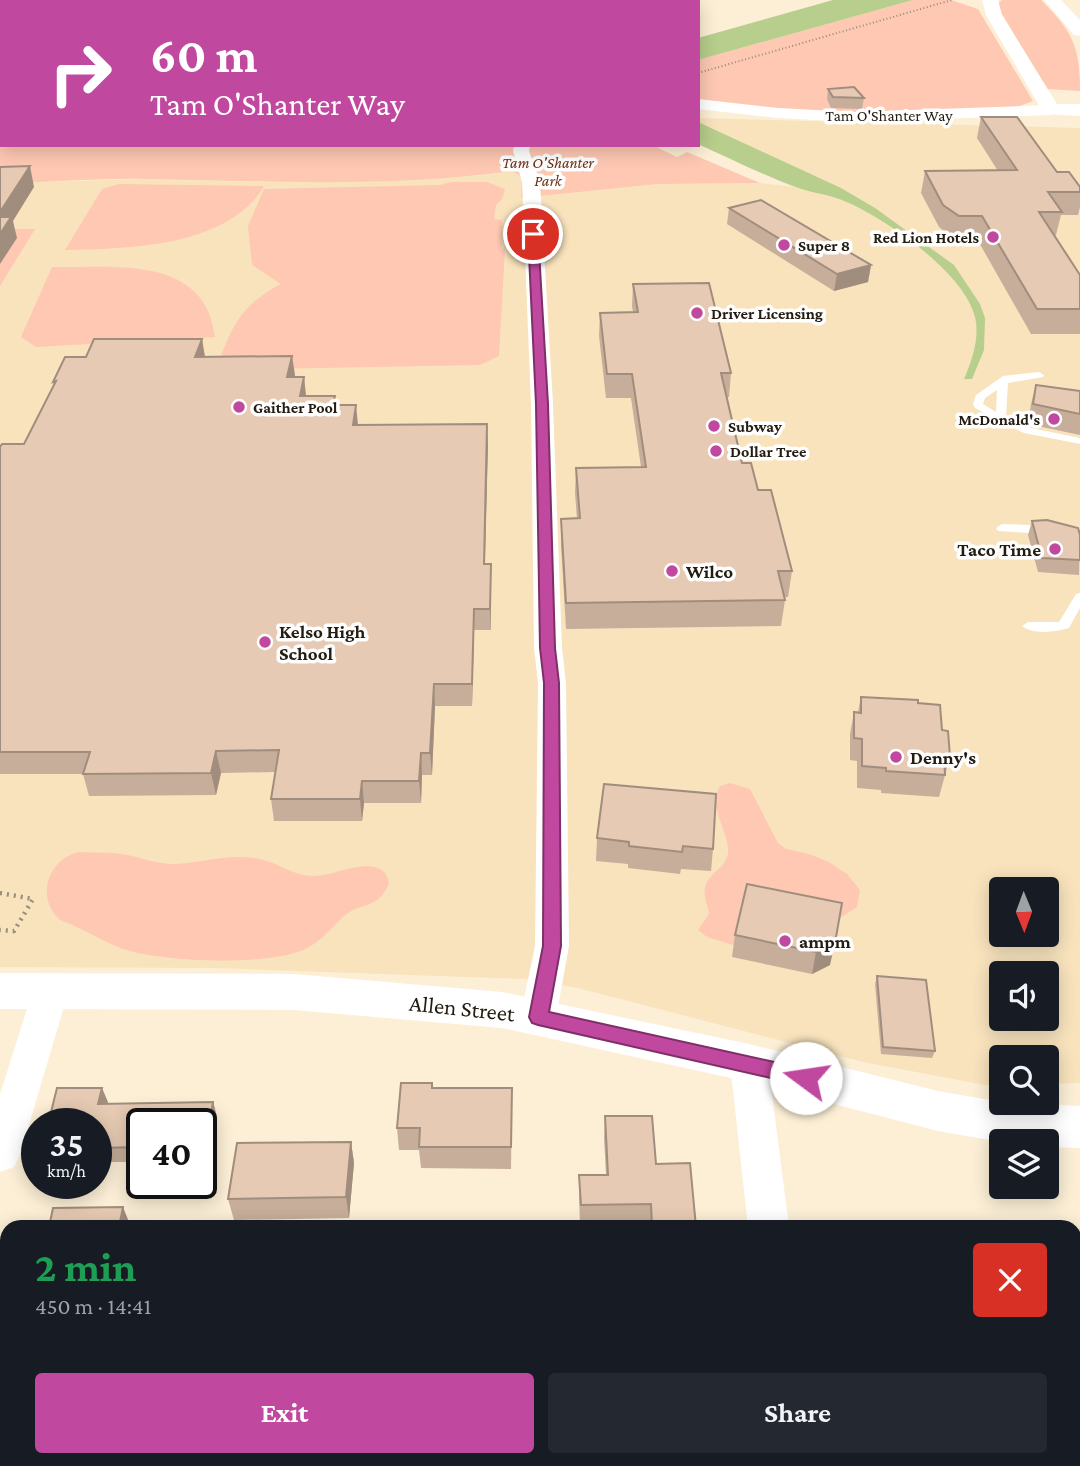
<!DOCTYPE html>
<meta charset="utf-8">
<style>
body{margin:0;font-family:"Crimson Pro",serif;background:#242831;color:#f1f3f6;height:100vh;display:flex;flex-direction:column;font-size:26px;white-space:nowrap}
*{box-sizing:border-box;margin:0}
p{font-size:23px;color:#9ea1a6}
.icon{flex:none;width:38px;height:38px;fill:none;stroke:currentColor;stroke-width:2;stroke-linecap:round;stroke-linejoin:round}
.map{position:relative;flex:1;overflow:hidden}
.panel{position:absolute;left:0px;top:1220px;width:1082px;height:247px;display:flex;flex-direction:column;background:#171b24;border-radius:21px 21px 0 0;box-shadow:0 4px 18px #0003}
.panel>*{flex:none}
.banner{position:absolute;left:0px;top:0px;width:700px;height:147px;box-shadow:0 4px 18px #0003;background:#c0499f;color:#fff;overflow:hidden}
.needle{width:46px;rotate:179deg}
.controls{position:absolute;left:989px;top:877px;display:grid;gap:14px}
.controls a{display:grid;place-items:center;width:70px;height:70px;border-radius:7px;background:#171b24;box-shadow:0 4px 18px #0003;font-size:35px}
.speed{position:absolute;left:21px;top:1108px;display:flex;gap:14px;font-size:35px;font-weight:700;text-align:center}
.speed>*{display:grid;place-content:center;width:91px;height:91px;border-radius:50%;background:#171b24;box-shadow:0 4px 18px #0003;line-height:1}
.speed small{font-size:18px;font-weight:400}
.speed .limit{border:4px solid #111;border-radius:10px;background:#fff;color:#111}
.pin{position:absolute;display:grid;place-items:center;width:60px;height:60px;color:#fff;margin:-30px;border:4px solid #fff;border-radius:50%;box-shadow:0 2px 7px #0007}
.me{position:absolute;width:77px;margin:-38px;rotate:284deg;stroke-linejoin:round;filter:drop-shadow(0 0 5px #0008)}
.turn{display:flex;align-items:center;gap:24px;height:147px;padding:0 35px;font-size:32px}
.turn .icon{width:91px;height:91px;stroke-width:2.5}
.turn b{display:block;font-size:49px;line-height:60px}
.round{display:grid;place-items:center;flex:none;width:74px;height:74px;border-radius:7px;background:#242831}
.overview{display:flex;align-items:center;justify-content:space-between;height:119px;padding:0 35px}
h1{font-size:42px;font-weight:700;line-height:52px;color:#1e9e55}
.button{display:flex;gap:14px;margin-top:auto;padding:14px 35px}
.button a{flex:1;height:80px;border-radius:7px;background:#c0499f;color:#fff;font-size:28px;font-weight:700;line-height:80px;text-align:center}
.button a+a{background:#242831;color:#f1f3f6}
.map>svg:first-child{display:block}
.built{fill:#f8e3bd;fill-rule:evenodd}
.green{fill:#fec8b3}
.water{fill:#b7ce8c}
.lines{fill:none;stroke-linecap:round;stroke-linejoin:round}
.path-far1{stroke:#968c7a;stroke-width:2;stroke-dasharray:1 2.5;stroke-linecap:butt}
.path{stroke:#968c7a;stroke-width:4.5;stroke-dasharray:2 5;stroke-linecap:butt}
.service{fill:#fff;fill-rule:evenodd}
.minor{fill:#fff;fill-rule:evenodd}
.tertiary{fill:#fff;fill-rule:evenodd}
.secondary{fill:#fff;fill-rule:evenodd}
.wall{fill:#c6ae9a}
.shaded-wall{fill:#a18d7d}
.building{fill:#e6cab3;stroke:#a18d7d;stroke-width:2}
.route{fill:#c0499f;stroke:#7d2f67;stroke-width:2}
.poi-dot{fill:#c0499f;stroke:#fefefe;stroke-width:2.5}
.labels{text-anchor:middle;stroke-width:7;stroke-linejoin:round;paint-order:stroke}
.far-street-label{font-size:16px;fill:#221c11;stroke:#fefefe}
.far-park-label{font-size:16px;font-style:italic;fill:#6e2f14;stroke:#fefefe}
.far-poi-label{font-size:16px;font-weight:bold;fill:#221c11;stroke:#fefefe;text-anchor:start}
.poi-label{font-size:19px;font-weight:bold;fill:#221c11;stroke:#fefefe;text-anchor:start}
.near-street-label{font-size:23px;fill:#221c11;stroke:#fefefe}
</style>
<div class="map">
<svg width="1080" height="1466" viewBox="0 0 1080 1466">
<rect width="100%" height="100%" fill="#fcefd6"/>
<path class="built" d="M698,118L1080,128V1083L1047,1084L1046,1057H1001V1085H985L863,1062L578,988L527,979L215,968L0,967V183L142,179L248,182L476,176L512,171L522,177V198L658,184L760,183L793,187L698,144ZM1001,889H1046V934H1001ZM1001,973H1046V1018H1001Z"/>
<g class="green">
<path d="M0,0L368,2H2V145H652L677,157L687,152L760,183L658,184L521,198L522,177L512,171C390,188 267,181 144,179C96,178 48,183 0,183Z"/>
<polygon points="913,0 951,0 978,9 1033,101 1014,108 827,115 698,101 698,60"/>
<path d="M1002,0H1041C1072,31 1080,46 1080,91L1047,89L999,9L997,4Z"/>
<path d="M451,182H487L505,189L502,199L496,205L494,219L502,220V249H505L499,356L480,365L216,370C231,328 240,305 281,284L252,265L248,226L264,189L440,185Z"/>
<path d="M119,184L264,186C229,247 127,249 65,250L102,189Z"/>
<polygon points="0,229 35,229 0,286"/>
<path d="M52,267C114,268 205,254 215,337L36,347L21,337Z"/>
<path d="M730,783L750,789L778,843L786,849L809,854L829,862L847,874L860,890L857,907L840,918L815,920L733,945L707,937L698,930L709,914C708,906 703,897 705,888C708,871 730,868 728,848C726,827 708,806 720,786Z"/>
<path d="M79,852C93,853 108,852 122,854C140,857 156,864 174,864C201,863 227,854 254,858C275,860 293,877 315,876C336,876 383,850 389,883C379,910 360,902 344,916C330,929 321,942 303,950C266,966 161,962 123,949C102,941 82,928 60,920C35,898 48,859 79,852Z"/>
<polygon points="1074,1229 1080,1229 1080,1445 1075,1437 1077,1382 1074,1375"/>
</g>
<g class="water">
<polygon points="833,0 913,0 698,60 698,38"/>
<path d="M698,122L841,188L875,208L954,265L980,304L985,318L984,350L972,379H964C972,360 980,338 975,317C964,272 884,217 842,200C827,194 811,193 796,187C763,175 731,159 698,144Z"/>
</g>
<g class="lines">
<g class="path-far1">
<polyline points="283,0 286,2"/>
<polyline points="333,0 336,2"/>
<polyline points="698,73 952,0"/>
</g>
<polyline class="path" points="0,893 33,899 14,931 0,930"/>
<g class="service">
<path d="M1039,372L1044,375L1043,377L1008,383L1006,417L1031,428L1080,438V444L1024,433L975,408L973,404L976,395L1003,376ZM997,390L996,412L983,404L985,398Z"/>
<polygon points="1002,524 1030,525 1036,529 1030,533 998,531 996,528"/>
<path d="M1080,593V608L1069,628C1055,632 1033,635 1022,626L1028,622H1059L1076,594Z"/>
</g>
<g class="minor">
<polygon points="698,99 778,108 853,112 1051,105 1059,110 1051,115 853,122 778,118 698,109"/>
<polygon points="514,145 530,145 529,151 540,182 553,404 562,648 566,683 569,946 556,1018 551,1028 538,1033 525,1028 520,1018 535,946 538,683 534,648 531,404 522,182 513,151"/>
<polygon points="51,976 64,980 69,990 20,1155 14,1167 0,1172 0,1094 33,990 38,980"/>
<polygon points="749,1047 762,1052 768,1063 789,1227 748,1227 730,1063 736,1052"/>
<polygon points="774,1460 820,1460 821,1466 775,1466"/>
</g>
<g class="tertiary">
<polygon points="982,0 998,0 1002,15 1057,104 1080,104 1080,116 1044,114 986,15"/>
<polygon points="0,973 294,974 502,992 749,1044 938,1091 1001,1102 1080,1106 1080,1148 1046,1147 1046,1141 1001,1142 938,1131 749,1082 502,1028 294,1010 0,1009"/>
</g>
<polygon class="secondary" points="1044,0 1061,0 1080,20 1080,36 1074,35"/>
</g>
<g class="wall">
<polygon points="0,19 2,21 2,65 0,65"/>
<polygon points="828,89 864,98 862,109 831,108 827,99"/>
<polygon points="981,117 1057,172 1080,187 1080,207 1078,215 1061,215 1056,235 1054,235 1080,275 1080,334 1031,334 977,239 954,239 939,227 921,193 925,171 998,171 977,138"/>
<polygon points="729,208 871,265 868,282 834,291 727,224"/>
<polygon points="633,284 731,373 729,397 727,397 742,463 758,490 792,571 788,597 784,597 785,600 781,626 566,629 561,545 561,519 577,519 575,493 576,468 641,467 631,398 606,398 599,336 600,313 633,312 632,306"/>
<polygon points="202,339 205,357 295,375 294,377 304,377 306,396 335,396 336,405 358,425 488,444 485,564 491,564 491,630 474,630 472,706 435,706 432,775 422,775 421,803 364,803 362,821 274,821 271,799 275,772 221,773 216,795 89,796 83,774 0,774 0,447 24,444 54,385 53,382 86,357"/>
<polygon points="1036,385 1080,391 1080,435 1028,424 1031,404"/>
<polygon points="1032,521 1080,535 1079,575 1038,572 1028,535"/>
<polygon points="861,697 918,703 942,730 950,757 939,797 881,793 881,790 857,788 857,761 850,760 850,734 854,712 858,712"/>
<polygon points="597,838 713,849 711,871 681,869 680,874 628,868 628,864 596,861"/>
<polygon points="747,884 830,965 812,974 732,957 735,935"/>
<polygon points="877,976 935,1051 932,1058 881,1054 875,984"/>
<polygon points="512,1088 511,1169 421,1168 419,1150 399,1150 397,1128"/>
<polygon points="108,1102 107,1104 213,1102 217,1117 210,1161 201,1161 201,1124 142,1124 142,1162 96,1162 96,1124"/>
<polygon points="605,1116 656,1164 696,1227 649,1227 649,1226 580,1226 579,1196 579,1175 606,1175 604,1138"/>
<polygon points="351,1142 354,1163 349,1218 234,1220 228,1199"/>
</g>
<g class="shaded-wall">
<polygon points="30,166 34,187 13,221 17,238 0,264 0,212"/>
<polygon points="871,265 868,282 834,291 837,274"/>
<polygon points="202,339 205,358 195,357"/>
<polygon points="292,356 295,375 290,397 287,377"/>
<polygon points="304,377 306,397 300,396"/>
<polygon points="356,405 358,425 353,425"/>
<polygon points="487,424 488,444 484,585 484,564"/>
<polygon points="491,564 491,630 490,609"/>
<polygon points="474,609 474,630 472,706 472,684"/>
<polygon points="434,684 435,706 432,775 430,753"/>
<polygon points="216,751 221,773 216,795 211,773"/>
<polygon points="421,753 422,775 421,803 419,781"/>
<polygon points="362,781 364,803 362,821 360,799"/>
<polygon points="835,943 830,965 812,974 816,952"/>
<polygon points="102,1088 108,1102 104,1119 98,1104"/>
<polygon points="213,1102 217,1117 210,1161 206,1146"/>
<polygon points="351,1142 354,1163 349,1218 346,1197"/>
<polygon points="123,1207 131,1227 119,1227"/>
<polygon points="48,1460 61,1460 59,1466 46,1466"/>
</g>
<g class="building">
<polygon points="0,19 2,21 2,55 0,55"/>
<polygon points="854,87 864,98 833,97 828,89"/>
<polygon points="981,117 1017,117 1057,172 1069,172 1080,187 1080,192 1048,192 1062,212 1039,212 1080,275 1080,309 1037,309 982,216 959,216 943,205 925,171 1017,170"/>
<polygon points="30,166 0,212 0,167"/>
<polygon points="761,200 871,265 837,274 729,208"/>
<polygon points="0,217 11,217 0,234"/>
<polygon points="709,283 731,373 721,373 742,463 751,463 758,490 771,490 792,571 778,571 785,600 566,603 561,519 580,518 576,468 646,467 632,374 607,374 600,313 638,312 633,284"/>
<polygon points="94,339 202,339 195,357 292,356 287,377 304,377 300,396 335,396 333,405 356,405 353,425 487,424 484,564 491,564 490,609 474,609 472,684 434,684 430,753 421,753 419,781 362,781 360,799 271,799 279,750 216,751 211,773 83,774 90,752 0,752 0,447 2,444 24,444 56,381 53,382 65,357 86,357"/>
<polygon points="1036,385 1080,391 1080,414 1033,404"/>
<polygon points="1047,520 1078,528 1080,535 1080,560 1042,558 1032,521"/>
<polygon points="861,697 918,700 918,703 940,705 942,730 948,731 950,757 944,756 945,775 886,771 886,768 862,766 862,739 854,738 854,712 861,713"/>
<polygon points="604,784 716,794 713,849 683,846 682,852 629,846 629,842 597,838"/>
<polygon points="747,884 842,903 835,943 816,952 735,935"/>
<polygon points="877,976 926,980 935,1051 883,1047"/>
<polygon points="401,1083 432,1083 432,1088 512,1088 511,1147 419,1147 420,1128 397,1128"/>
<polygon points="57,1088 102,1088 98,1104 213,1102 206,1146 201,1146 201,1124 142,1124 142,1147 96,1148 96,1124 48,1124"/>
<polygon points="605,1116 652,1116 656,1164 690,1163 696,1227 652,1227 651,1204 581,1205 579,1175 608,1175"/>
<polygon points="351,1142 346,1197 228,1199 237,1143"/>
<polygon points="123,1207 119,1227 49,1227 53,1208"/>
<polygon points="7,1398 7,1460 48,1460 46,1466 0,1466 0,1425"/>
<polygon points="375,1460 437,1460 441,1466 365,1466"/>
</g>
<polygon class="route" points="533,231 538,234 548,404 555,648 559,683 561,946 549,1012 806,1069 813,1072 816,1078 813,1084 806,1086 538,1025 532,1023 529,1017 543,946 544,683 540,648 536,404 528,234"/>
<g class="poi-dot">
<circle cx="993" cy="237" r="7"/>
<circle cx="784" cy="245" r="7"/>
<circle cx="697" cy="313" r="7"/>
<circle cx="239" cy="407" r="7"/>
<circle cx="1054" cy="419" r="7"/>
<circle cx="714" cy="426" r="7"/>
<circle cx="716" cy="451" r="7"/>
<circle cx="1055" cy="549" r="7"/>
<circle cx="672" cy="571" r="7"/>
<circle cx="265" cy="642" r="7"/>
<circle cx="896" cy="757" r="7"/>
<circle cx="785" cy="941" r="7"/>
</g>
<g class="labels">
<g class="far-street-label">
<text x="889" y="121">Tam O'Shanter Way</text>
</g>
<g class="far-park-label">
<text x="548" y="168">Tam O'Shanter<tspan x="548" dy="18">Park</tspan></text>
</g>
<g class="far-poi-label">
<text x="979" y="243" text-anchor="end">Red Lion Hotels</text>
<text x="798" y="251">Super 8</text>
<text x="711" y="319">Driver Licensing</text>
<text x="253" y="413">Gaither Pool</text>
<text x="1040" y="425" text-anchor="end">McDonald's</text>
<text x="728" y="432">Subway</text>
<text x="730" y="457">Dollar Tree</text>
</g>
<g class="poi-label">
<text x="1041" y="556" text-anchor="end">Taco Time</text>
<text x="686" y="578">Wilco</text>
<text x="279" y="638">Kelso High<tspan x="279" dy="22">School</tspan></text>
<text x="910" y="764">Denny's</text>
<text x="799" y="948">ampm</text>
</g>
<g class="near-street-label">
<text transform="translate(462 1008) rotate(6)" y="8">Allen Street</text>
</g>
</g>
</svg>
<div class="controls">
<a><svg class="needle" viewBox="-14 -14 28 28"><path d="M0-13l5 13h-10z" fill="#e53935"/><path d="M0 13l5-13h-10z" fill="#9ea1a6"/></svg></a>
<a><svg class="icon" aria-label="sound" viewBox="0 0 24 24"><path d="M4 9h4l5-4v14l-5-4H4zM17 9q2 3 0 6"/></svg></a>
<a><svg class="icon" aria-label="search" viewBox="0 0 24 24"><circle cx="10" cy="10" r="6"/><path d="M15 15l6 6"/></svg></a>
<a><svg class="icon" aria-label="layers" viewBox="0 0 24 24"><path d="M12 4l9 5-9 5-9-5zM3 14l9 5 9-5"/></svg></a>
</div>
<div class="speed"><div>35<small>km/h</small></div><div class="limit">40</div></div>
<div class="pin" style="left:533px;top:234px;background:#d93025"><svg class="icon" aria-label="arrive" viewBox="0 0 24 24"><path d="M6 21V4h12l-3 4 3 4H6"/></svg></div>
<svg class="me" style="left:806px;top:1078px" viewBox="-20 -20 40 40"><circle r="19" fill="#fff"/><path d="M0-13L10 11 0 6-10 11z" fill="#c0499f"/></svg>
<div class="banner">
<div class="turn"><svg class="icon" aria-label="right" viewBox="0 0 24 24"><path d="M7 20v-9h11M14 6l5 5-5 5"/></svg><div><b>60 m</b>Tam O'Shanter Way</div></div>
</div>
<section class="panel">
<div class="overview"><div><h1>2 min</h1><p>450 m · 14:41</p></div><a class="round" style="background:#d93025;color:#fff"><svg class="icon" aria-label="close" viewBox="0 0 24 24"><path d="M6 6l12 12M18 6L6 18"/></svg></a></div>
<div class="button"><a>Exit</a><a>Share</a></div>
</section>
</div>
